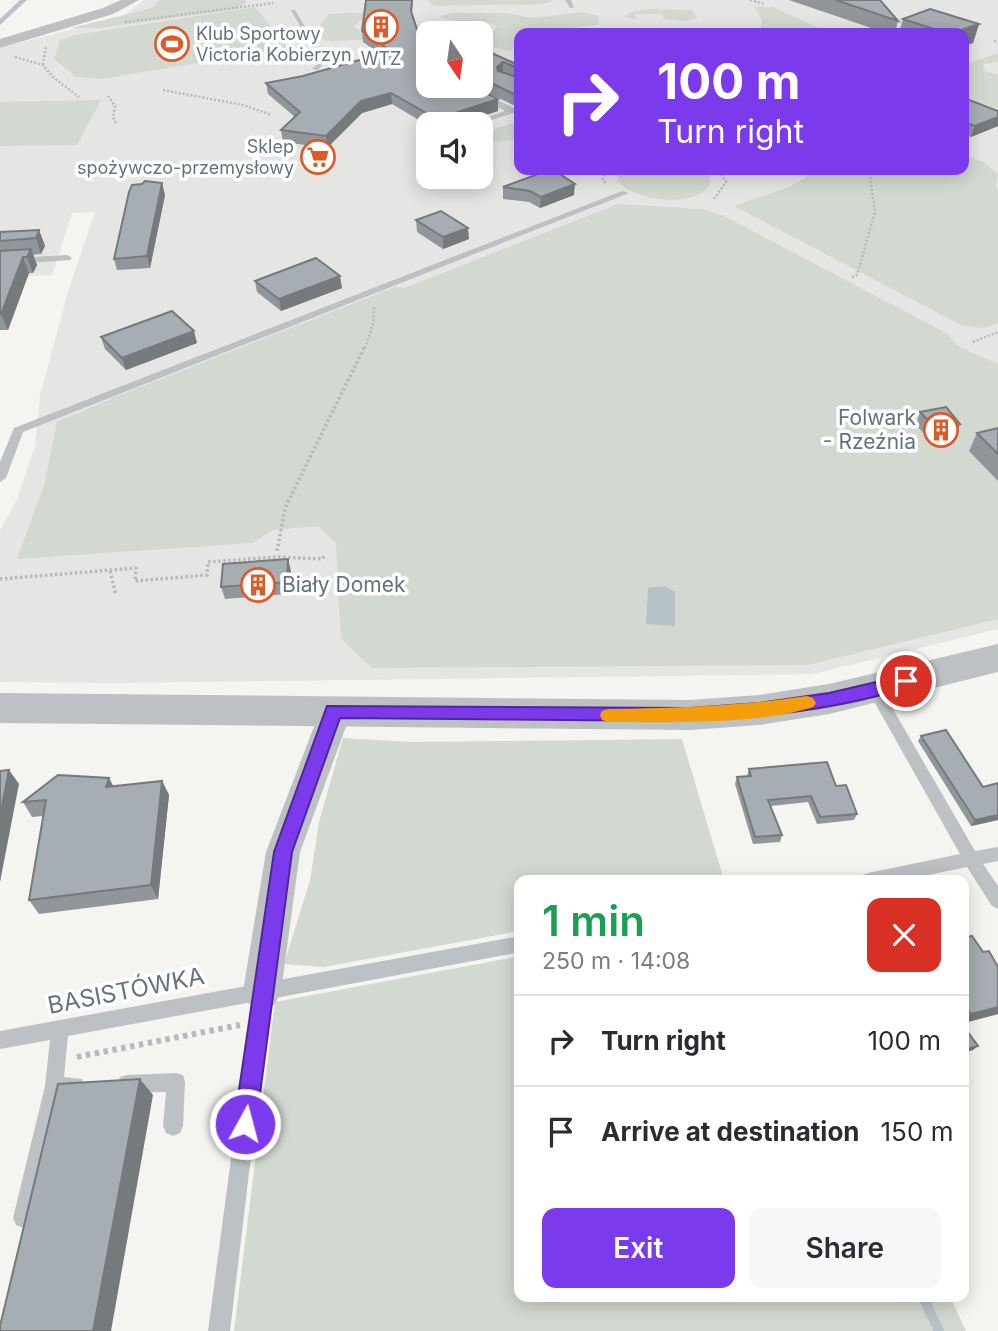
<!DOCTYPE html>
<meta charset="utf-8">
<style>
body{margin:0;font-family:Inter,sans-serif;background:#f7f7f7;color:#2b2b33;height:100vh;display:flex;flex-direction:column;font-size:26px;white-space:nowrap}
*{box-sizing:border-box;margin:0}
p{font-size:23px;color:#7c7c81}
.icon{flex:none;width:38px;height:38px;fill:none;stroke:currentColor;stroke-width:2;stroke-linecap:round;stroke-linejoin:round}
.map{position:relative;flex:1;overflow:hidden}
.panel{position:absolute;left:514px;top:875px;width:455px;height:427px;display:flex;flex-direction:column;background:#fff;border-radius:14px;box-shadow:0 4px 18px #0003}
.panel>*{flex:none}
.top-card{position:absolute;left:514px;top:28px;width:455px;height:147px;border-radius:14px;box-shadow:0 4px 18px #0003;background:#7c3aed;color:#fff;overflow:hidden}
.needle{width:46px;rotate:167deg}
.fabs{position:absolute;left:416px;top:21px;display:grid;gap:14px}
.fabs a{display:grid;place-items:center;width:77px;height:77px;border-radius:14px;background:#fff;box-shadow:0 4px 18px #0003;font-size:35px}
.pin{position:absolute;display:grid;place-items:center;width:60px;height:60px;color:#fff;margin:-30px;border:4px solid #fff;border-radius:50%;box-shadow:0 2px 7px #0007}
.me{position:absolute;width:77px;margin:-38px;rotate:7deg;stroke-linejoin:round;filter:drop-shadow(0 0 5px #0008)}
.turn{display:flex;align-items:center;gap:24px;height:147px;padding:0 28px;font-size:32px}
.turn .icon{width:91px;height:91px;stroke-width:2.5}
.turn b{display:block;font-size:49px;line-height:60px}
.round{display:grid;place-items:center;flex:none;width:74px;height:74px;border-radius:14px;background:#f7f7f7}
.overview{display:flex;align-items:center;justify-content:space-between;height:119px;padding:0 28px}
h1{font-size:42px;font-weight:600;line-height:52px;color:#1e9e55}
.button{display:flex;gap:14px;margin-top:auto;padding:14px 28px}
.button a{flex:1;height:80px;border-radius:14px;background:#7c3aed;color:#fff;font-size:28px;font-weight:600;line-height:80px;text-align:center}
.button a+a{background:#f7f7f7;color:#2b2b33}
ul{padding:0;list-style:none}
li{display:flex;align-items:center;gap:21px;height:91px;padding:0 28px;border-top:2px solid #e1e1e2}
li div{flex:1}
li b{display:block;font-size:26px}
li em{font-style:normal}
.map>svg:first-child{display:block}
.built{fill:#e5e6e4;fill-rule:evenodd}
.green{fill:#d3d9d0}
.water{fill:#b7c2c7}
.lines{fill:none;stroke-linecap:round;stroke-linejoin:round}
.stream{stroke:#b7c2c7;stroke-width:10}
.path-far2{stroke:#b7babc;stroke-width:2.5;stroke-dasharray:2 2;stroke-linecap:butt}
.path-far1{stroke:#b7babc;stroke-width:3.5;stroke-dasharray:2.5 2.5;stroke-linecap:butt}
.path{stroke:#b7babc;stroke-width:6;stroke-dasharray:4.5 4.5;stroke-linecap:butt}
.service{fill:#bdc1c4;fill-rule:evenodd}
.minor{fill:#bdc1c4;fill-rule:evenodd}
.tertiary{fill:#bdc1c4;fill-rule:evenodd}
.wall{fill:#90969a}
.shaded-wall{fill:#757a7d}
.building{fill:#a7aeb3;stroke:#757a7d;stroke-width:2}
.route{fill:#7c3aed;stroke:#51269a;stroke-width:2}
.slow{fill:#f59e0b}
.labels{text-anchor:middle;stroke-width:7;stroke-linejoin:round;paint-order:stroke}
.far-poi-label{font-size:18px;fill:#647381;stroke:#fff;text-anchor:start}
.poi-label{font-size:21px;fill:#647381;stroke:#fff;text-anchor:end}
.near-street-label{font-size:24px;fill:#647381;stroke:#fff}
</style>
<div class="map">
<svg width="998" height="1331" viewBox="0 0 998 1331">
<rect width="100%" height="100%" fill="#f4f4f0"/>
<path class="built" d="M143,0H998V629L813,674L116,683L0,682V530L17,500L35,446L40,396L68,292L95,212L72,213L52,275L0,278V48L124,16ZM429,33H481V86H429ZM520,33H964V170H520ZM429,124H481V177H429Z"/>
<g class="green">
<polygon points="159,0 245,0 246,3 236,9 101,28 71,28 152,8"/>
<polygon points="427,0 552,0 553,1 543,4 434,6"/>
<polygon points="255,7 288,48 101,79 76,77 54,59 60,40 75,35"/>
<polygon points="754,7 773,7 830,33 751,33 760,29 762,20"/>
<polygon points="648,9 692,10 697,18 684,21 664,19 662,14 635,14 637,20 625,17 631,12"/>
<path d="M582,12L599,16L598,25L520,33V47L506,51L492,46L488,37L498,26C480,17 459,26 440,17L451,13H506L533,18Z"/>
<path d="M349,13H379L381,18L360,21L354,26C372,44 392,27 413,25C423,24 432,29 441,33H429V44L363,40L325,41L321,37L320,25L329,14Z"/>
<polygon points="998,53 998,62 983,64 985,71 998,75 998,109 964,98 964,65"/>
<polygon points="101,100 77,145 0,146 0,102"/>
<polygon points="520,120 520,139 481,143 481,134"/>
<polygon points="964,155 983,162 998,174 996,187 998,189 998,323 984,328 963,326 734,206 791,186 807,176 805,170 964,170"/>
<path d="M620,170H704L711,181C701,210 634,202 618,181Z"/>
<polygon points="618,204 702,209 724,216 948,334 958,346 998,364 998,619 808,665 372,668 341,639 336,543 318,526 273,530 252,543 17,559 44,485 57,422 115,397 395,287 404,288"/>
<polygon points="343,738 412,742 682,739 724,880 520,880 520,931 324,967 284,964 310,880 319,822"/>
<polygon points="520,956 520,1297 950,1297 966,1331 234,1331 275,1002"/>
</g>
<polygon class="water" points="664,586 675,592 675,626 646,624 648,588"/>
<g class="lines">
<polyline class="stream" points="923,1297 939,1331"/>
<g class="path-far2">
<polyline points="750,0 765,4"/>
<polyline points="125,22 273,3"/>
<polyline points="994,41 998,42"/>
<polyline points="15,57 43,65 54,78 79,97"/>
<polyline points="43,65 46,46"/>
<polyline points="163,90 243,105 272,115"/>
<polyline points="108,96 115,106 113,117 116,123"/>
<polyline points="605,170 603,179 606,184"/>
<polyline points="714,199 726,182 719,170"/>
<polyline points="852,277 857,275 875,212 869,170"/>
<polyline points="973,342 998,332"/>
<polyline points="365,348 373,324 374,306"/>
</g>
<g class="path-far1">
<polyline points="277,551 285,508 365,346"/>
<polyline points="110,571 116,595"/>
<polyline points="0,579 136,568 135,581 207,575 208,562 278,557 322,559 325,555"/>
</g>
<polyline class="path" points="77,1057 240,1025"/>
<g class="service">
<polygon points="20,0 27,0 0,25 0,19"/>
<polygon points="565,0 571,0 574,8 570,8"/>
<polygon points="291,10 295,10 324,58 324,63 318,70 312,69 318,63 318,58"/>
<polygon points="480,94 486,94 519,111 479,124 468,124 505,111 480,98"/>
<polygon points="622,191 629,193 23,432 6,478 0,482 0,462 14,428"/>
<polygon points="67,255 72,258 70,260 0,265 0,259"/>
<polygon points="874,683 879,685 975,851 998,847 998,861 983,864 998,886 998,909 992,906 967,867 904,880 860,880 862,875 868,873 960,854 867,689 869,685"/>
<polygon points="520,936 520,952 270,999 230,1331 208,1331 252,1002 68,1036 64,1077 82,1079 84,1086 82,1093 75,1095 61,1095 33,1218 30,1225 23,1228 16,1225 13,1218 45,1086 50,1040 0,1049 0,1031"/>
<polygon points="176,1073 183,1075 185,1082 183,1126 180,1133 173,1136 166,1133 163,1126 166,1092 127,1093 120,1091 118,1084 120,1077 127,1075"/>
</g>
<g class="minor">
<polygon points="121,0 139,0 113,14 0,48 0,39 103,8"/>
<polygon points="333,699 344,702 348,711 347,724 300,852 281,991 275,1004 262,1009 249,1004 243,991 266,852 315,724 322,702"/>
</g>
<polygon class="tertiary" points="998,644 998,672 829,714 759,725 690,730 0,723 0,693 690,700 759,695 829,684"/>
</g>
<g class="wall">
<polygon points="366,0 413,0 412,14 429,86 498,111 458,124 429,124 429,126 392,104 362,113 327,148 283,142 281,130 295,117 268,94 266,83 303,76 380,54 363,42 362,31"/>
<polygon points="789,0 880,0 898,21 895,33 886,33"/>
<polygon points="930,9 979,24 973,43 964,46 964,33 899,33 903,19"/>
<polygon points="481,48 518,65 520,65 520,108 473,86 481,86"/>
<polygon points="964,98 998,111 998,126 971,137 964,134"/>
<polygon points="503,187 574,195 540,208 529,202 503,199"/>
<polygon points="165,195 150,268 117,270 114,259"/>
<polygon points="416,220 469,239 443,249 417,232"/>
<polygon points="39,230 45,246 41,254 33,255 37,265 33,273 29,273 8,330 0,330 0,232"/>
<polygon points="255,281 342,288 281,311 257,292"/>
<polygon points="101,337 197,343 126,370 105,349"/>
<polygon points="920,412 955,436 931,441 916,425"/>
<polygon points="998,428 998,481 969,451 977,433"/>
<polygon points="291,571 289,594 225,599 221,587"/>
<polygon points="921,736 983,787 998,783 998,820 971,826 918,741"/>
<polygon points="749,769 836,786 857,814 854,820 817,824 808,802 771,806 782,835 780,842 753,844 735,784 737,777 747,776"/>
<polygon points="162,781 169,795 158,899 39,914 29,900 43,816 32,817 23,802 114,786"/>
<polygon points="964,938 998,1014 964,1023"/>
</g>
<g class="shaded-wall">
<polygon points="979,24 973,43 964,46 964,33 952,33"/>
<polygon points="503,62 503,74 497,78 497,67"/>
<polygon points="391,93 392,104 362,113 327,148 326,136 361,101"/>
<polygon points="498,99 498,111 458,124 438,124 437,119"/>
<polygon points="998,117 998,126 971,137 975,126"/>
<polygon points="162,183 165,195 150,268 147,256"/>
<polygon points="575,184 574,195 540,208 541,197"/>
<polygon points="468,228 469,239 443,249 443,237"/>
<polygon points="39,230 45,246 41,254 36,238"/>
<polygon points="31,249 37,265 33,273 27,257"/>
<polygon points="23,257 29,273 8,330 1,314"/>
<polygon points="340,276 342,288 281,311 279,299"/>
<polygon points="194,331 197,343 126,370 122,358"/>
<polygon points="960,424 955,436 931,441 936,429"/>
<polygon points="288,559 291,571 289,594 287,582"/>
<polygon points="9,770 19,784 0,882 0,816"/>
<polygon points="109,778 117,793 106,787"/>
<polygon points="162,781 169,795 158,899 151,885"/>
<polygon points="998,815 998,820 971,826 975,820"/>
<polygon points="998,1007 998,1014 964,1023 971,1014"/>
<polygon points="978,1046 973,1050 964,1053 964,1050"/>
<polygon points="140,1079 153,1095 111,1331 93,1331"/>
</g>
<g class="building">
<polygon points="366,0 412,0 411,11 421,42 429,40 429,86 473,86 498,99 437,119 391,93 361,101 326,136 281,130 300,112 266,83 303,76 391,51 362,31"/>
<polygon points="836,0 880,0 898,21"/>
<polygon points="930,9 979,24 952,33 946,33 903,19"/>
<polygon points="481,48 518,65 520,65 520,69 503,62 497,67 498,71 520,78 520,97 481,78"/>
<polygon points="964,98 998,111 998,117 975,126 964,122"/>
<polygon points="549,170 558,173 575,184 541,197 530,191 503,187"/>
<polygon points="145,181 162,183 147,256 114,259 129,192 132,185 142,184"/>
<polygon points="441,211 468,228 443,237 416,220"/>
<polygon points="39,230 36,238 0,241 0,232"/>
<polygon points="31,249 27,257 23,257 1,314 0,314 0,251"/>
<polygon points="316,258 340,276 279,299 255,281"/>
<polygon points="172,311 194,331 122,358 101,337"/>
<polygon points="946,407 960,424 936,429 920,412"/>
<polygon points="998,428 998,454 977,433"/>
<polygon points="288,559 287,582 221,587 223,564"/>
<polygon points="946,730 983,787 998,783 998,815 975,820 921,736"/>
<polygon points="827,762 836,786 846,785 857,814 820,817 811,796 768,800 782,835 755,837 737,777 751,776 749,769"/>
<polygon points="9,770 0,816 0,771"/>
<polygon points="58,775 109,778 106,787 162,781 151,885 29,900 46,800 23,802"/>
<polygon points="972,936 983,952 989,951 998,967 998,1007 971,1014 964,1004 964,938"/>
<polygon points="964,1027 978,1046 964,1050"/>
<polygon points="140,1079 93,1331 0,1331 0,1326 58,1084"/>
</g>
<path class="route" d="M906,675L914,681L912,686C801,722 685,721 569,720C493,719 417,719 340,718L292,852L256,1124L252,1132L245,1135L237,1132L234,1124L274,852L327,706L690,708L759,703L829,693Z"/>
<path class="slow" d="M807,696L813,698L816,703L813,707C758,725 667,722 608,722L602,720L600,715L602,711L608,709C675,708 741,706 807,696Z"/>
<defs>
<g id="building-ring" transform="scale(1.75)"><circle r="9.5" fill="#fff" stroke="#dd5a27" stroke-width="1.5"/><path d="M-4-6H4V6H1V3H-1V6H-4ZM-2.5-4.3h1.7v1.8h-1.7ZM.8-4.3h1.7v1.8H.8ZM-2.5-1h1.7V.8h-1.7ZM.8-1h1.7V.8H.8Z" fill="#dd5a27"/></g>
<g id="stadium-ring" transform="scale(1.75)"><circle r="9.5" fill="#fff" stroke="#dd5a27" stroke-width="1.5"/><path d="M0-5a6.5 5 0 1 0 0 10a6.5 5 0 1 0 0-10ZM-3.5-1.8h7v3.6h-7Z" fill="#dd5a27"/></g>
<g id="supermarket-ring" transform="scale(1.75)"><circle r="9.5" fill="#fff" stroke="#dd5a27" stroke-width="1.5"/><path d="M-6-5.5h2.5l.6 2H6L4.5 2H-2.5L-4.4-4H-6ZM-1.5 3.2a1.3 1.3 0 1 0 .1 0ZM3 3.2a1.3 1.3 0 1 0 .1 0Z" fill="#dd5a27"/></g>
</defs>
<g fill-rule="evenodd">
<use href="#building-ring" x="381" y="27"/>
<use href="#stadium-ring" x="172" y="44"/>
<use href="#supermarket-ring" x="318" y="157"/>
<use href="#building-ring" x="941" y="430"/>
<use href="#building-ring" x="258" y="585"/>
</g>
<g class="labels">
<g class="far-poi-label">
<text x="196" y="40">Klub Sportowy<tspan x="196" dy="21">Victoria Kobierzyn</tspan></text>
<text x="381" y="65" text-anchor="middle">WTZ</text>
<text x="294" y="153" text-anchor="end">Sklep<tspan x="294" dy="21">spożywczo-przemysłowy</tspan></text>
</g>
<g class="poi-label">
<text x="916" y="425">Folwark<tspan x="916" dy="24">- Rzeźnia</tspan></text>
<text x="282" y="592" text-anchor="start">Biały Domek</text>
</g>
<g class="near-street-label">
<text transform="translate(126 991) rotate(-11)" y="8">BASISTÓWKA</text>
</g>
</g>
</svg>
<div class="fabs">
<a><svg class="needle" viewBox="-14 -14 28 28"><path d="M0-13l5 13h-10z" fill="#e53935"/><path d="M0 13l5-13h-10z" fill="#7c7c81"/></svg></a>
<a><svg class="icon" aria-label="sound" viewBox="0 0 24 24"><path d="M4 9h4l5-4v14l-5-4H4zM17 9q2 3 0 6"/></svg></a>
</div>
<div class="pin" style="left:906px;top:681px;background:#d93025"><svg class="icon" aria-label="arrive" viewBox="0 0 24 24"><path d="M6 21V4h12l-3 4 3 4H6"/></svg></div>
<svg class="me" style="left:245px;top:1124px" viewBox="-20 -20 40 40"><circle r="17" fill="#7c3aed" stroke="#fff" stroke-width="3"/><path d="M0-11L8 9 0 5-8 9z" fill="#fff"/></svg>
<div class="top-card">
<div class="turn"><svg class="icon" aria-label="right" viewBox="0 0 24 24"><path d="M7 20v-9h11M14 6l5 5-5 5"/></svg><div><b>100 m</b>Turn right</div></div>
</div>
<section class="panel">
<div class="overview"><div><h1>1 min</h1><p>250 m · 14:08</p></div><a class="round" style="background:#d93025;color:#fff"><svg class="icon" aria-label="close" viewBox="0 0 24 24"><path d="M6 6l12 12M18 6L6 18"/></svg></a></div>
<ul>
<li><svg class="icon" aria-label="right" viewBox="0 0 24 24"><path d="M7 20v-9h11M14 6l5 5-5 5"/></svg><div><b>Turn right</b></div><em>100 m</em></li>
<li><svg class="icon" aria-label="arrive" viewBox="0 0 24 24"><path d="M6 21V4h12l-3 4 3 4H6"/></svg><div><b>Arrive at destination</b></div><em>150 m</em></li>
</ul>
<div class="button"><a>Exit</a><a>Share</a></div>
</section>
</div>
